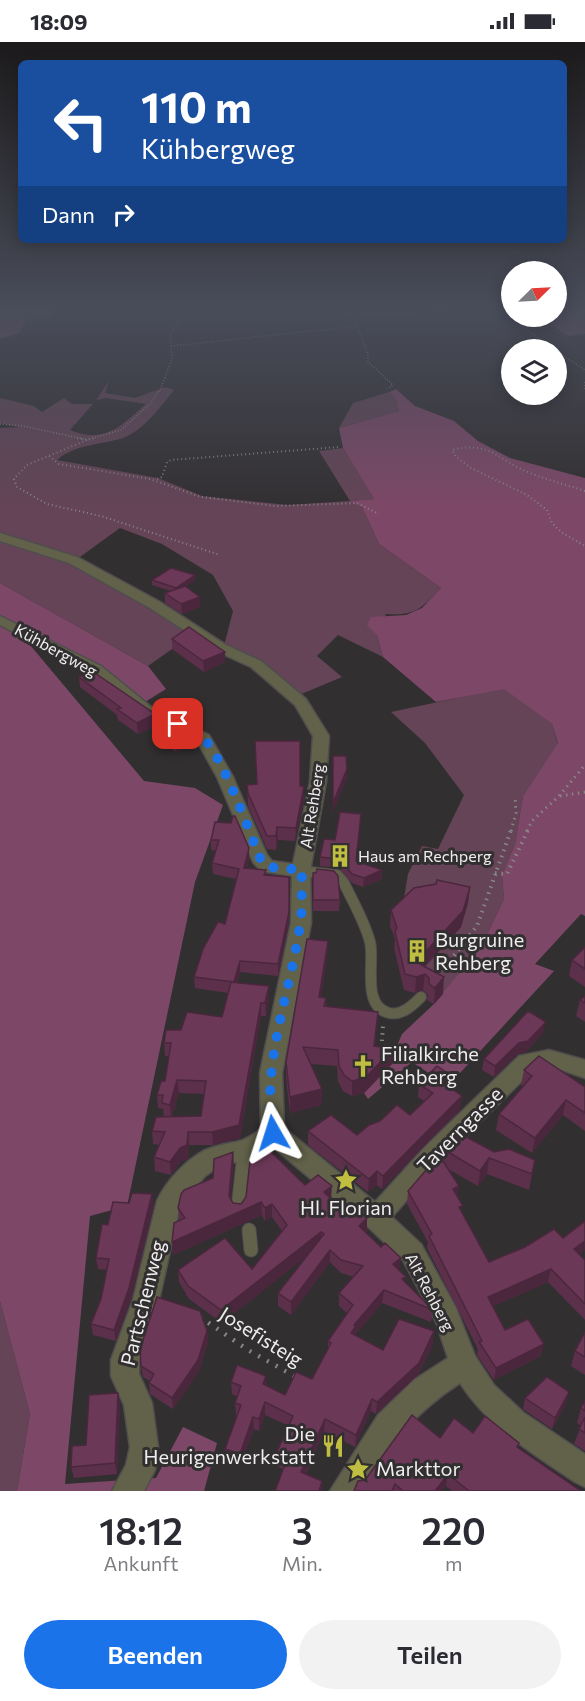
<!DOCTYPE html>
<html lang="de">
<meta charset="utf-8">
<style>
body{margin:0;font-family:Commissioner,sans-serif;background:#f2f2f3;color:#2b2b33;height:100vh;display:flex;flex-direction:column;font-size:22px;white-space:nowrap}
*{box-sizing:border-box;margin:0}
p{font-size:20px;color:#7c7c81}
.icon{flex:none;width:33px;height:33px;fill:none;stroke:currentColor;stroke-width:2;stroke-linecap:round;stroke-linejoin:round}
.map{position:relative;height:1449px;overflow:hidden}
.side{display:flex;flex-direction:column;background:#fff;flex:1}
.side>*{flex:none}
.top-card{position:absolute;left:18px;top:18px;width:549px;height:183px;border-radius:9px;box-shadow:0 3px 15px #0003;background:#1a4fa0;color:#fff;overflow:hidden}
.needle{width:39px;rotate:66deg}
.buttons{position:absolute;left:501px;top:219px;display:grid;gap:12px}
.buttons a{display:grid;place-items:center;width:66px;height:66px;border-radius:50%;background:#fff;box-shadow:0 3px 15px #0003;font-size:30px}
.pin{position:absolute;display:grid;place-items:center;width:51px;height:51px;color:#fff;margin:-26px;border-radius:12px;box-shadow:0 3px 9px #0006}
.me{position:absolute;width:66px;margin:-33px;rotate:354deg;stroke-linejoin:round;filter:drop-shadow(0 0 4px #0008)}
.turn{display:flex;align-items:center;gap:21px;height:126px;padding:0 24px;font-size:27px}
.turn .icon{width:78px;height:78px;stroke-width:2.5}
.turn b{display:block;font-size:42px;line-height:51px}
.then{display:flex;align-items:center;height:57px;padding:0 24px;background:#0003;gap:12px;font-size:22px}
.eta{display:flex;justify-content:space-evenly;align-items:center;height:102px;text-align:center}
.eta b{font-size:36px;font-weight:600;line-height:42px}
.cta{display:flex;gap:12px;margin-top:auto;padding:12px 24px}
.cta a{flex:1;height:69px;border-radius:36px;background:#1a73e8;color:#fff;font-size:24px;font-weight:600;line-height:69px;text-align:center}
.cta a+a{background:#f2f2f3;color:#2b2b33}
.status{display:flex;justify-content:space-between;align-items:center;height:42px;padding:0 30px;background:#fff;direction:ltr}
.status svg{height:16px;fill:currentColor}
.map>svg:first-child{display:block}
.green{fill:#644456}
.forest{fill:#7d4867}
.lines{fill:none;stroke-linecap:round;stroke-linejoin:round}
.service-far1-casing{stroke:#504d4f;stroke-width:12}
.service-casing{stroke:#504d4f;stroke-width:15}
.minor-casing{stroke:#504d4f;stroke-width:3}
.path-far4{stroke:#888587;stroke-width:1.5;stroke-dasharray:1 2;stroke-linecap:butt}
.path-far3{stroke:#888587;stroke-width:2;stroke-dasharray:1 3;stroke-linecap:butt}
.path-far2{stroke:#888587;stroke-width:3;stroke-dasharray:1.5 4.5;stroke-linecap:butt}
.path-far1{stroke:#888587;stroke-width:4;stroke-dasharray:1.5 5;stroke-linecap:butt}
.path{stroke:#888587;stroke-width:4.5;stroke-dasharray:2 8;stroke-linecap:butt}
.service-far1{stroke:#62624a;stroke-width:10}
.service{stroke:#62624a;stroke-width:13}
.minor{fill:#62624a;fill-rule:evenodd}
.wall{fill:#5c304b;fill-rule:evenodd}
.shaded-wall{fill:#4b273d}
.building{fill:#6b3857;stroke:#4b273d;stroke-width:1.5}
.route{stroke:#1a73e8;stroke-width:10;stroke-dasharray:0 18}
.labels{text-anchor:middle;stroke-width:6;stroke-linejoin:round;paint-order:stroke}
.street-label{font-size:16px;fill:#efedee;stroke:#322f31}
.poi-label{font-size:16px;fill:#efedee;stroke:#322f31;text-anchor:start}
.near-poi-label{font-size:20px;fill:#efedee;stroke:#322f31;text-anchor:start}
.near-street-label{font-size:20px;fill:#efedee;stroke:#322f31}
</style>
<div class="status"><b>18:09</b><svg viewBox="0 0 49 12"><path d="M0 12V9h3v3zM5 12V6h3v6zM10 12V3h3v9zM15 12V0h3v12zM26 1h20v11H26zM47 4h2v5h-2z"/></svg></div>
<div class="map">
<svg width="585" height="1449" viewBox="0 0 585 1449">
<rect width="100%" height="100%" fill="#322f31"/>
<g class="green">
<path d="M109,339L105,351L135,356L165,345L174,348C161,364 143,389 123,396C101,403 75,402 57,418L158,436L202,454L288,463L350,459L319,409L343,406L374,457L352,459L362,465L379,502L441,546C421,567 415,574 386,572L377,593L383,615L338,593L317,614L342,635L299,653L224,604L233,569L213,533L162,502L120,486L73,520L152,565L192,593L148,624L0,541V386L20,385L0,381V356L34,364L42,370L64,356L72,362H93L70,388C105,402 121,384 146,362L106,356L96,358Z"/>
<polygon points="389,350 396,357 399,369 339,386 353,361"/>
<polygon points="504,646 552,682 558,702 523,754 515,802 502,833 504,857 482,903 443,952 414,936 461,885 404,856 408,832 422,804 438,807 464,753 425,701 391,670"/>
<polygon points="0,1259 30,1372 17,1449 0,1449"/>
</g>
<g class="forest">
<polygon points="0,265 54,265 50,277 27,277 19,291 0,297"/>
<polygon points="557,265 585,265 585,292 568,294 541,275 556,274"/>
<polygon points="396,347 415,364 454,379 478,399 510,416 585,436 585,874 581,872 535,922 554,929 448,1044 412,1020 368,1057 364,1051 387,1027 402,992 434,962 482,903 504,857 502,833 515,802 523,754 558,701 552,682 504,647 436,660 383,615 377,593 367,583 371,575 406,573 422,566 441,546 379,502 362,465 350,459 374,457 343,406 339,386 399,369 396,357 389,350"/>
<polygon points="0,541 148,624 166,647 145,660 102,625 37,591 25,597 144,739 195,746 223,763 195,840 127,1164 90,1174 65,1442 156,1436 183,1385 217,1401 204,1449 17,1449 30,1372 0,1259"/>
</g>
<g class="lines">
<g class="service-far1-casing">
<path id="service-far1" d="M301,829L337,833L344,841C353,860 365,880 370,900C375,920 361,964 389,971C402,974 413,963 421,955"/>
</g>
<g class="service-casing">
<g id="service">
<polyline points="238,1167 243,1121 250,1109"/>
<polyline points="249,1188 251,1208"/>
</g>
</g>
<g class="minor-casing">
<path id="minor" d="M0,491L77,515L160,560L226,603L261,619L306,657L329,694L326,740L310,829L311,881L282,1031L284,1086L375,1160L425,1105L519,1014L549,1008L585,1018V1036L556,1026L534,1027L441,1119L392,1175L421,1202L456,1266L475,1314L494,1343L524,1371L585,1412V1445L575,1440C532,1411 488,1385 460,1341C411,1373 393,1401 362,1449H330L378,1373L414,1338L448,1316L436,1280L403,1218L367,1184L273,1105L258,1116L221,1123L205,1134L180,1164L159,1258L139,1318V1332L152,1361L158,1405L155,1428L144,1449H112L126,1423L130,1405L124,1363L111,1334V1318L133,1258L157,1159C166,1139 191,1111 214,1105C236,1098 240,1103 261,1087L260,1031L291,881L292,834L261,829L253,820L217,735L197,699L140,670L91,630L0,583V574L101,624L150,664L209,693L233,735L267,813L272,819L293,822L310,740L313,694L295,663L251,625L216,609L150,566L69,521L0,499Z"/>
</g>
<g class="path-far4">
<path d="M351,273L496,267C510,271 539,298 554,308"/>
<polyline points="357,285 368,312 368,320 393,343 387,347"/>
<polyline points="171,304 359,284 350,273 336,265"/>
<polyline points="556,309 585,328"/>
<polyline points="585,340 585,347"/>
<polyline points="0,382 23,384 84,397"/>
<polyline points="89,397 121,388 150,362 161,346 172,316 170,293 179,280 178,265"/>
</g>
<g class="path-far3">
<polyline points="77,396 87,398 95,396"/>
<polyline points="87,398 27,423 14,437 17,445 47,462 101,474 220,513"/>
<polyline points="49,414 59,422 150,437 201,455 276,464 357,461 379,472"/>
<polyline points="157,437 162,435 167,420 171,418 339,405"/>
<path d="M585,449C567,443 548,438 530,431C498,419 491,398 452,408L456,415L471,426L527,453L547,468L552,481L561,490L585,504"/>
</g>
<g class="path-far2">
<polyline points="560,754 585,750"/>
<polyline points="511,789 516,771 515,754"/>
<polyline points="527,789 532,779 559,754 585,723"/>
</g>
<g class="path-far1">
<polyline points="495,831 507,832 528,788"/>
<polyline points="438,934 477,884 511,788"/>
<polyline points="382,999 383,983"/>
</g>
<polyline class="path" points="200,1275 248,1308 296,1335"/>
<use href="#service-far1" class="service-far1"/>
<use href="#service" class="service"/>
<use href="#minor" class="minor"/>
</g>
<g class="wall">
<polygon points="152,538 195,538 185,545 200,555 200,565 182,572 165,561 165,551 171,549 152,543"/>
<polygon points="172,597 225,610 225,620 204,630 172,607"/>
<polygon points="79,635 155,672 156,683 138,692 118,678 117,673 80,645"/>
<polygon points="155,684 189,693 190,704 176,710 156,694"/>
<polygon points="247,743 304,744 304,757 295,799 278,798 276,808 267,807 248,764"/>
<path d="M215,780L249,816L247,826L266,828V833L289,881L278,934L240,930L237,941L269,944V957L266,974H261L240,1096L213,1103H189L188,1117L181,1119L171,1133L155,1129L154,1115L159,1103L153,1102L152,1089L164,1074L163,1067L158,1066L157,1053L165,1039L169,1014H165L164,1001L181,988L222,975L228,951L195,946L194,935L225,882L236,837L213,832L212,821L216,809L211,808V798ZM179,1051L205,1052L201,1074H172Z"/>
<polygon points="360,781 356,820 382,837 363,845 352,841 339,826 320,824 320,815 335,798"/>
<polygon points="313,831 340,858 339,869 313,869"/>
<polygon points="436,842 470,845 468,861 461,885 425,925 443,952 434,962 427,958 428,953 423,948 415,951 404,948 394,906 395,897 390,884 391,868"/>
<polygon points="328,899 327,914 321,955 326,956 326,965 378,970 375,1004 394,1006 392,1022 364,1051 352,1054 343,1049 338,1039 337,1024 310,1022 322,1047 321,1063 290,1071 286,1036 286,1020"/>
<polygon points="585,905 585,945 569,934 572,918"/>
<polygon points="585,954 585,980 576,974 580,958"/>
<polygon points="543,991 526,1010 517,1012 494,1035 482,1028 484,1017"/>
<polygon points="524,1028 585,1045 585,1089 563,1073 532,1111 496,1088 499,1072 523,1045 521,1043"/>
<polygon points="449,1032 447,1044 462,1054 460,1068 382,1147 377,1143 368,1150 308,1103 308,1089 357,1093 410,1073 424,1059 418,1055 419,1042"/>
<polygon points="443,1107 494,1110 535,1118 529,1148 487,1132 478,1144 448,1127 462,1171 489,1220 580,1213 585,1218 585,1278 548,1240 493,1264 505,1288 541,1314 494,1338 477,1313 478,1307 427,1206 428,1200 407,1162 408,1149 441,1117"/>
<polygon points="234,1123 230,1157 233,1161 241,1162 305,1143 331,1157 345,1170 367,1176 367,1189 365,1190 399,1228 405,1240 433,1268 431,1280 382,1261 355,1293 383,1308 433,1302 418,1333 376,1372 371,1369 355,1405 324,1389 306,1432 322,1439 322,1449 275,1449 283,1427 276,1424 276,1412 289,1384 265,1373 259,1389 254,1387 240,1424 226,1419 225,1407 237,1374 236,1373 235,1361 237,1354 232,1352 231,1340 267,1344 285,1353 312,1337 328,1307 328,1299 347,1271 339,1264 339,1251 354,1235 341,1231 330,1220 291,1273 278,1264 278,1251 306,1214 222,1281 189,1257 179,1240 178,1228 252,1227 282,1189 272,1175 265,1179 262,1173 173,1213 172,1200 179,1179 178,1166 213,1136"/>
<polygon points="154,1163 131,1257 116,1299 93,1293 91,1282 101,1257 107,1228 98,1227 96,1216 108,1183"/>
<polygon points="207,1289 208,1300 199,1329 173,1367 150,1352 149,1341 150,1339 143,1335 141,1324"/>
<polygon points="585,1290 585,1333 571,1324 575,1309"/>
<polygon points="118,1351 120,1362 117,1432 74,1436 71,1425 86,1403"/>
<polygon points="525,1356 566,1361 552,1387 523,1367"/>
<polygon points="585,1359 585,1409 574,1402 581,1384 577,1381 581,1366"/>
<polygon points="473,1391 518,1406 581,1449 452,1449 446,1444 442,1449 354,1449 365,1438 440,1396"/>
</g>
<g class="shaded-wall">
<polygon points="195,533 195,538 177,551 176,546"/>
<polygon points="200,555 200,565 182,572 181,562"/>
<polygon points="225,610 225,620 204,630 203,619"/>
<polygon points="155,672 156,683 138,692 137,681"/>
<polygon points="189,693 190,704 176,710 175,699"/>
<polygon points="347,727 347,737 332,772 333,761"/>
<polygon points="304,744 304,757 295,799 296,786"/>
<polygon points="277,785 278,798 276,808 276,794"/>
<polygon points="249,806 249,816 244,837 244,826"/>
<polygon points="382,828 382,837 363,845 364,836"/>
<polygon points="289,835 289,881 278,934 278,922"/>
<polygon points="470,845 468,861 461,885 415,935 416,920"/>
<polygon points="328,899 327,914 319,971 319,955"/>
<polygon points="240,919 240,930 234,952 234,940"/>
<polygon points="425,932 423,948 415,951 416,935"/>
<polygon points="444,935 443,952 434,962 435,946"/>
<polygon points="269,944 269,957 266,974 265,961"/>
<polygon points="261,961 261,974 240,1096 213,1103 212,1090"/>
<polygon points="546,980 543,991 526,1010 517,1012 494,1035 495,1024 519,1001"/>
<polygon points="394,1006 392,1022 364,1051 352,1054 352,1039"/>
<polygon points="449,1032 447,1046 441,1039"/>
<polygon points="177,1038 179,1051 171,1076 170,1063"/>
<polygon points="322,1047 321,1063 290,1071 290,1055"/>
<polygon points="462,1054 460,1068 382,1147 383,1134"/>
<polygon points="566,1058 563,1073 532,1111 535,1096"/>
<polygon points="188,1090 189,1103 188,1117 181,1119 171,1133 170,1120"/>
<polygon points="233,1110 234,1123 229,1167 229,1154"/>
<polygon points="489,1116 487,1132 478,1144 480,1129"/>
<polygon points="377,1129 377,1143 368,1150 369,1137"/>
<polygon points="332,1144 331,1157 324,1150"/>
<polygon points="459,1144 457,1157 453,1147"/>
<polygon points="152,1152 154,1163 131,1257 116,1299 114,1288"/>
<polygon points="261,1160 262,1173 173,1213 172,1200"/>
<polygon points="272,1162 272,1175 265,1179 265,1166"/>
<polygon points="367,1176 367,1189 358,1197 359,1184"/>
<polygon points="321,1190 321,1203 222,1281 221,1268"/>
<polygon points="585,1199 585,1208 571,1220 574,1207"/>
<polygon points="330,1208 330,1220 291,1273 291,1260"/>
<polygon points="401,1216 399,1228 393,1222"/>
<polygon points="551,1227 548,1240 486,1267 488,1255"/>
<polygon points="384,1248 382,1261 355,1293 351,1291 354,1283"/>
<polygon points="207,1289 208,1300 199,1329 173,1367 172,1356"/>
<polygon points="434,1289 433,1302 418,1333 376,1372 377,1360"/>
<polygon points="544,1302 541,1314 494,1338 496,1326"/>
<polygon points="266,1334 267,1346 263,1342"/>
<polygon points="569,1350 566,1361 552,1387 555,1376"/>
<polygon points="118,1351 120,1362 117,1432 115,1421"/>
<polygon points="372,1357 371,1369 355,1405 356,1393"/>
<polygon points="265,1360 265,1373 259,1389 259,1377"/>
<polygon points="253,1375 254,1387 240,1424 240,1412"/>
<polygon points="325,1377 324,1389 301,1442 301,1430"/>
<polygon points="448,1432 446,1444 442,1449 435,1449"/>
<polygon points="322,1439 322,1449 319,1449"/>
</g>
<g class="building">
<polygon points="171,526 195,533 176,546 152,538"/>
<polygon points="185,544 200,555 181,562 165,551"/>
<polygon points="189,585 225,610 203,619 172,597"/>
<polygon points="92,629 155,672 137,681 117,667 121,666 79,635"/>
<polygon points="169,678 189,693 175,699 155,684"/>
<polygon points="255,699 300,699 300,744 304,744 296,786 277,785 276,794 267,794 248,751 247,743 257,742"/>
<polygon points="333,714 346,714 347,727 333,761"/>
<polygon points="340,770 361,772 356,819 382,828 364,836 352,832 339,817 320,815 324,797 335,798"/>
<polygon points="233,774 235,774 249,806 244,826 266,828 264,833 289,835 289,870 278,922 240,919 234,940 194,935 203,907 218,880 225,882 239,827 212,821 219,798 211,798 215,780 231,781"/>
<polygon points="317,827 334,829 338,834 340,858 313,858 313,831 316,831"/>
<polygon points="437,838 470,845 463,869 416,920 444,935 435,946 429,942 429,936 425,932 416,935 405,932 395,890 397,886 391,868 414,846 436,842"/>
<polygon points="307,897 328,899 319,955 326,956 324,964 378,970 374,1004 394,1006 365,1036 352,1039 344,1033 339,1024 338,1008 303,1005 322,1047 290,1055 286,1020"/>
<polygon points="585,905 585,927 572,918"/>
<polygon points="231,940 269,944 265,961 261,961 239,1083 212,1090 188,1090 187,1103 180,1106 170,1120 154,1115 165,1090 152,1089 156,1075 201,1074 206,1039 177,1038 170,1063 162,1061 163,1053 157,1053 161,1039 165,1039 171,1001 164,1001 166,988 181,988 187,970 222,975"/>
<polygon points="585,954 585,961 580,958"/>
<polygon points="528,969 546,980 528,999 519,1001 495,1024 484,1017"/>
<polygon points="539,1014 585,1045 585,1071 566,1058 535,1096 499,1072 532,1034 524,1028"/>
<polygon points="437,1024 449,1032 441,1039 462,1054 383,1134 377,1129 369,1137 308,1089 331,1073 357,1093 369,1083 380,1079 397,1063 410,1073 433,1051 419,1042"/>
<polygon points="459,1091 494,1110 509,1107 535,1118 532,1132 489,1116 480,1129 443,1107"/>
<polygon points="267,1106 305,1143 318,1133 332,1144 324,1150 345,1170 353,1163 367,1176 359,1184 381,1205 385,1201 401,1216 393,1222 406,1235 402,1237 433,1268 384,1248 354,1283 356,1284 351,1291 383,1308 399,1277 434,1289 419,1321 377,1360 372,1357 356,1393 325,1377 301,1430 322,1439 319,1449 275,1449 287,1417 276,1412 293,1374 265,1360 259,1377 253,1375 240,1412 225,1407 241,1363 235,1361 241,1344 231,1340 237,1323 266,1334 263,1342 285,1353 296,1330 312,1337 331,1301 328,1299 353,1263 339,1251 363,1224 341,1218 330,1208 291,1260 278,1251 324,1192 321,1190 221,1268 188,1244 178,1228 225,1196 252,1227 287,1183 272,1162 265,1166 261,1160 172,1200 174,1181 185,1176 178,1166 181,1152 184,1148 213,1136 214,1117 233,1110 229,1154 233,1161 241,1162 246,1155 250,1119"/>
<polygon points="439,1113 459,1144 453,1147 463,1164 459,1165 489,1220 525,1205 554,1187 563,1196 585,1179 585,1199 574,1207 585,1218 585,1262 551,1227 488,1255 505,1288 528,1277 544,1302 496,1326 479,1300 482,1299 429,1194 432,1192 408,1149"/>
<polygon points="132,1151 152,1152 129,1246 114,1288 91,1282 101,1257 109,1217 96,1216 102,1182 108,1183 113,1160 129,1161"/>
<polygon points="157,1255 200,1269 207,1289 198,1318 172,1356 149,1341 154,1332 141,1324 140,1307"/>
<polygon points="585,1290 585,1315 575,1309"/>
<polygon points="547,1335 569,1350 555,1376 525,1356"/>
<polygon points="118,1351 115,1421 71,1425 72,1404 86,1403 89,1353"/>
<polygon points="585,1359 585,1369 581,1366"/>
<polygon points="412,1373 440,1396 454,1376 473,1391 485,1374 519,1401 517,1405 581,1449 469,1449 448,1432 435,1449 403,1449 395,1442 392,1449 354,1449 358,1439 365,1438"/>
<polygon points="585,1375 585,1391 579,1387"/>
</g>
<linearGradient id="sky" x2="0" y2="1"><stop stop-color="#1c1a1b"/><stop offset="0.57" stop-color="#494d5a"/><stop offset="1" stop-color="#494d5a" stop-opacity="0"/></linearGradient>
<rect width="585" height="468" fill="url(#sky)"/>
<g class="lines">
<path class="route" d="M178,682C186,686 196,690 203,696C222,713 249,789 260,816L267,825L302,828C301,846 303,866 300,883C290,952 261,1022 273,1091"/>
</g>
<defs>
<g id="building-bare" transform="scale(1.8)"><path d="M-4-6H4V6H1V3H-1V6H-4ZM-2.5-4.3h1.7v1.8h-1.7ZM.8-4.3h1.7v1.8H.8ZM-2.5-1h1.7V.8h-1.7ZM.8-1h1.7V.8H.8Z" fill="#c0be41" stroke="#322f31" stroke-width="2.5" paint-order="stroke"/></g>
<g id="church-bare" transform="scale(1.8)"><path d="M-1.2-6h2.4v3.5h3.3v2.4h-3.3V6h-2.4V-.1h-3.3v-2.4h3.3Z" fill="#c0be41" stroke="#322f31" stroke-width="2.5" paint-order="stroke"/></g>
<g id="sight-bare" transform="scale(1.8)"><path d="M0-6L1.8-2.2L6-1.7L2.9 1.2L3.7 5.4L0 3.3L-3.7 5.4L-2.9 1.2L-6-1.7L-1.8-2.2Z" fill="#c0be41" stroke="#322f31" stroke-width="2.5" paint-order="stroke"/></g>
<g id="restaurant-bare" transform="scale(1.8)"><path d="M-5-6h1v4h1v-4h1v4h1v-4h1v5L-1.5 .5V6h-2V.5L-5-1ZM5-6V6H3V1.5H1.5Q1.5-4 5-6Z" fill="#c0be41" stroke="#322f31" stroke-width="2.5" paint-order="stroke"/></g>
</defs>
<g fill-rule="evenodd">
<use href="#building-bare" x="340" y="814"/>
<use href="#building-bare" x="417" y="909"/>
<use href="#church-bare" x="363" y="1024"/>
<use href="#sight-bare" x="346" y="1138"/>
<use href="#restaurant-bare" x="333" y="1404"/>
<use href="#sight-bare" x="358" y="1427"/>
</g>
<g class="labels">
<g class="street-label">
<text transform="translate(56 608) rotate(29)" y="6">Kühbergweg</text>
<text transform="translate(312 764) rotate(-81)" y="6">Alt Rehberg</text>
<text transform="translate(430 1250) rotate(62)" y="6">Alt Rehberg</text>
</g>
<g class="poi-label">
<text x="358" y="820">Haus am Rechperg</text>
</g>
<g class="near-poi-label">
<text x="435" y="905">Burgruine<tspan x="435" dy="23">Rehberg</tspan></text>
<text x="381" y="1019">Filialkirche<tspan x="381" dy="23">Rehberg</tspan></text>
<text x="346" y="1173" text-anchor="middle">Hl. Florian</text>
<text x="315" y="1399" text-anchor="end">Die<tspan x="315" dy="23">Heurigenwerkstatt</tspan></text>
<text x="376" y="1434">Markttor</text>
</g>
<g class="near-street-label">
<text transform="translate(460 1088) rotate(-45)" y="7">Taverngasse</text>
<text transform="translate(143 1261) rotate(-76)" y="7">Partschenweg</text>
<text transform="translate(261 1295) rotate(32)" y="7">Josefisteig</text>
</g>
</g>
</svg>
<div class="buttons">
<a><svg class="needle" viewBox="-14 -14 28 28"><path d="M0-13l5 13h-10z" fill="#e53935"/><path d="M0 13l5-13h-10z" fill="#7c7c81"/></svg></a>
<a><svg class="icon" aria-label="layers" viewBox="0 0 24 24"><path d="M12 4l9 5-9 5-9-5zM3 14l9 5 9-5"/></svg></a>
</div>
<div class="pin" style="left:178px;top:682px;background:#d93025"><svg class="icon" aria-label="arrive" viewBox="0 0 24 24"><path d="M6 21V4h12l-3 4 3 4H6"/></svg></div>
<svg class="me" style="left:273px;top:1091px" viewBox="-20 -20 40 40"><path d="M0-17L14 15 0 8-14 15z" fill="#1a73e8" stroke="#fff" stroke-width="4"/></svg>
<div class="top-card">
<div class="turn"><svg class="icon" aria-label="left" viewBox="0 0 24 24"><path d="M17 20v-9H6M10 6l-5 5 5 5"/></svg><div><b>110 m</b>Kühbergweg</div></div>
<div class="then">Dann<svg class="icon" aria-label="right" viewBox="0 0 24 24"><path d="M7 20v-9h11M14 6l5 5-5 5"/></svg></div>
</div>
</div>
<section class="side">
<div class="eta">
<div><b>18:12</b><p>Ankunft</p></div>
<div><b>3</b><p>Min.</p></div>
<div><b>220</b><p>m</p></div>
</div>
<div class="cta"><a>Beenden</a><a>Teilen</a></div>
</section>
